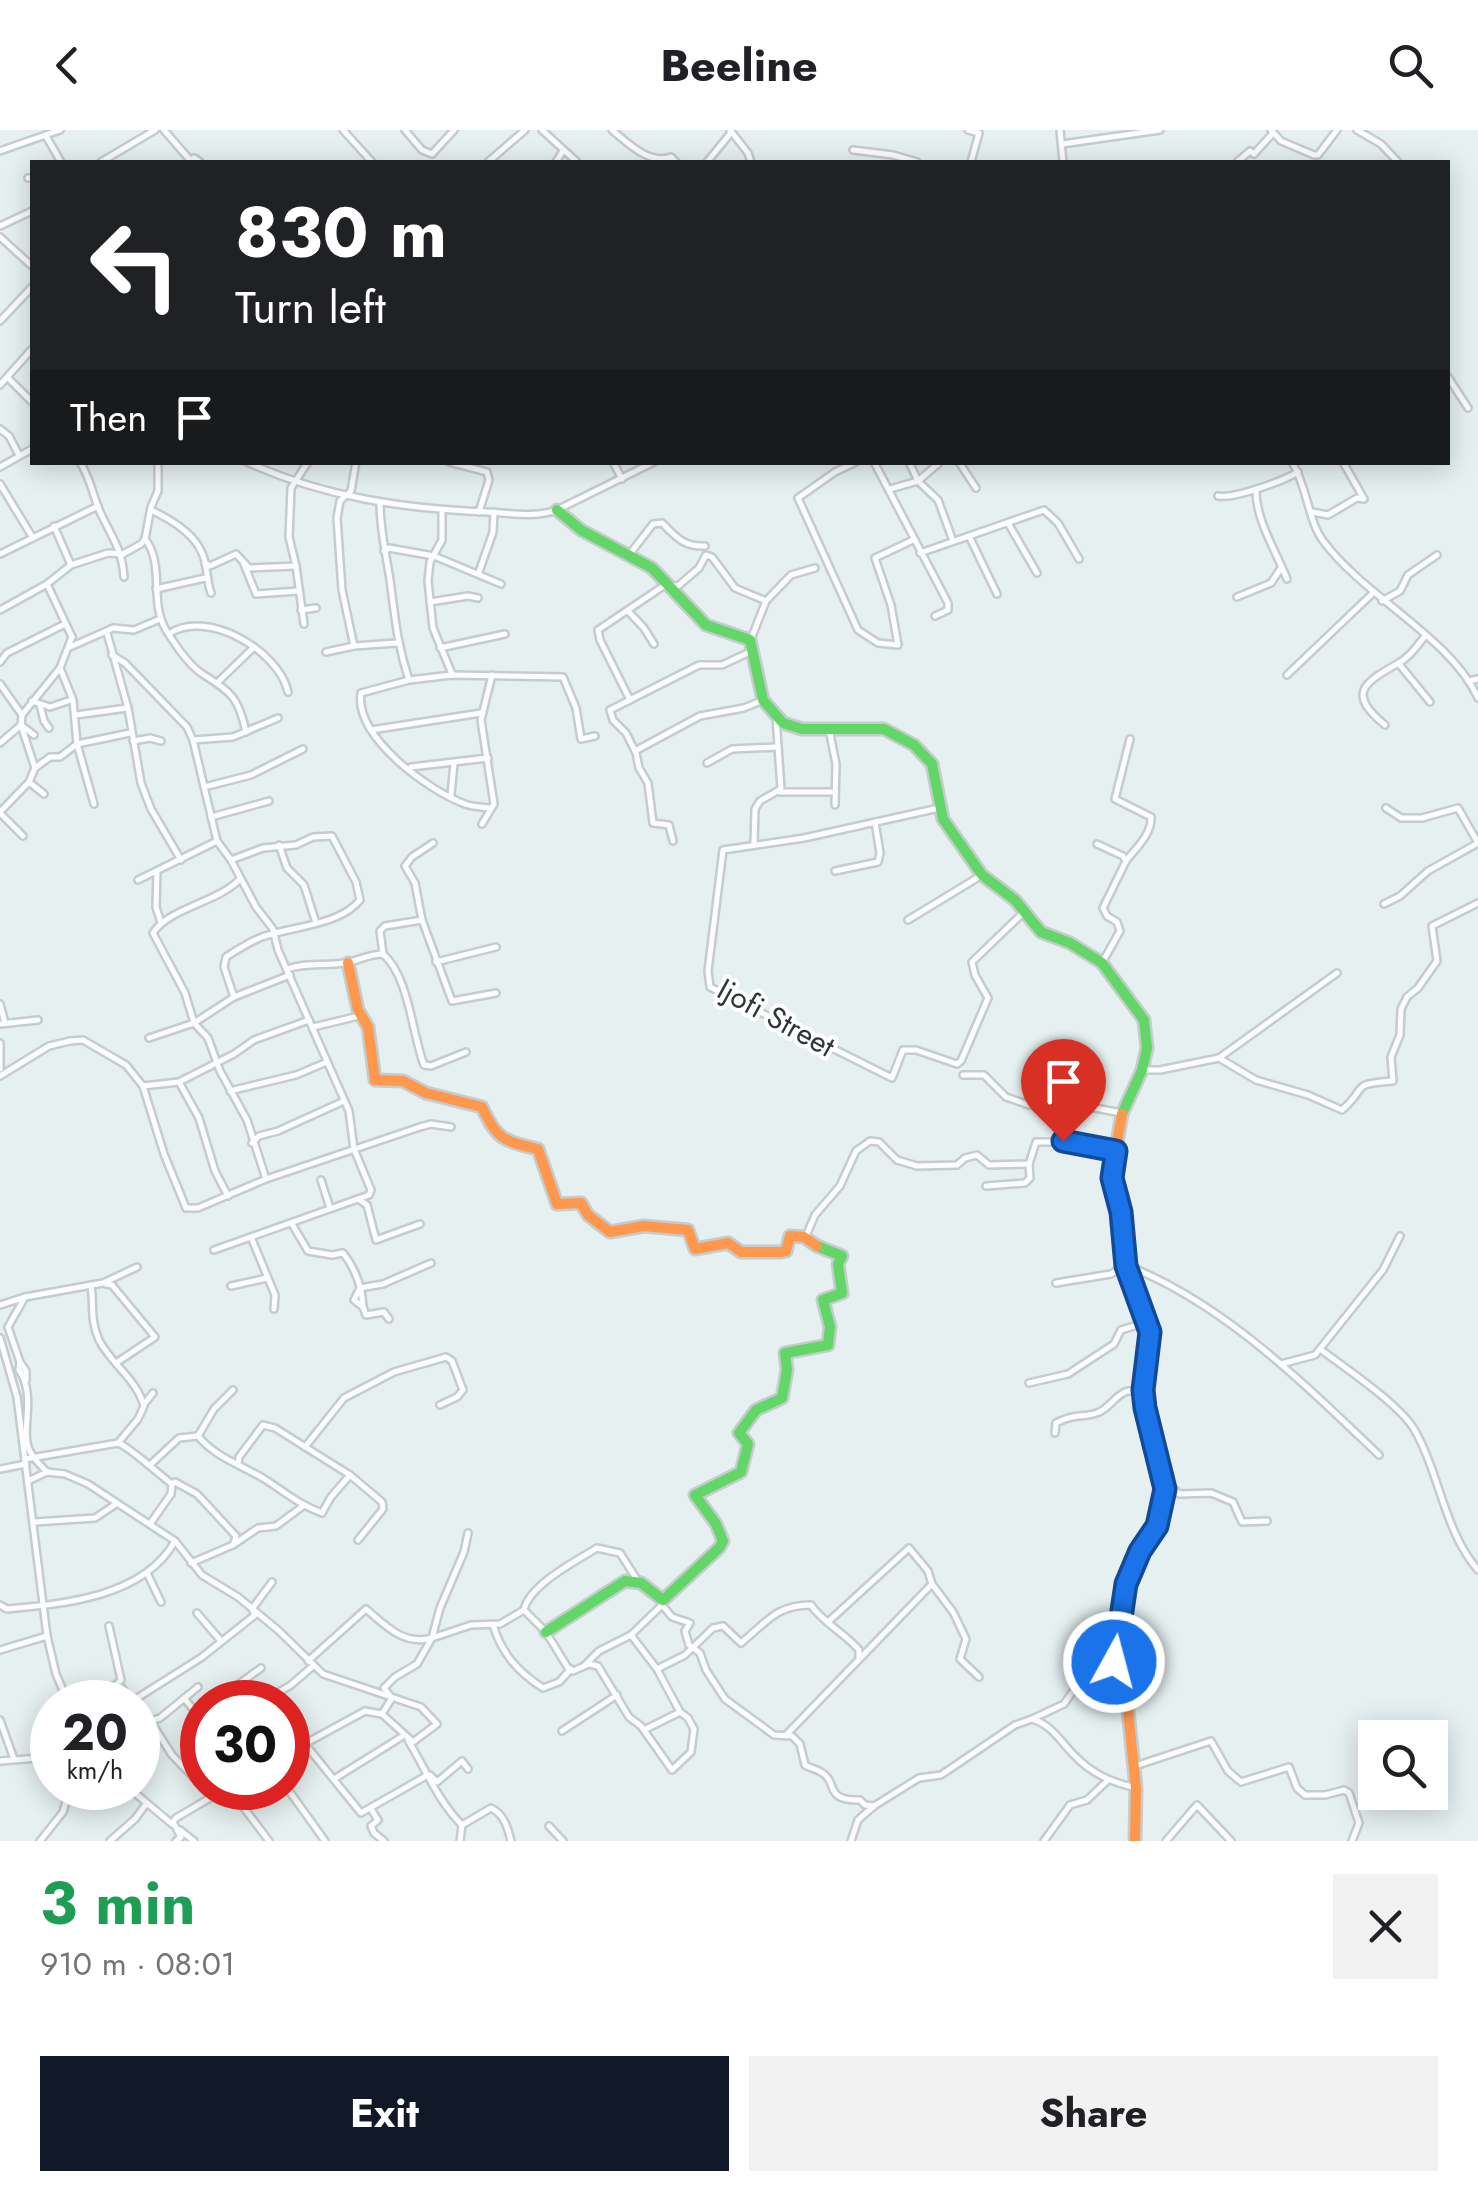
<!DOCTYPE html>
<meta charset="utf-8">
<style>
body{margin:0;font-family:Jost,sans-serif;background:#f2f2f2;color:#202124;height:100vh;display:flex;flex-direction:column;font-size:38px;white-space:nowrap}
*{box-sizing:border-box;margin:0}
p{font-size:32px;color:#757577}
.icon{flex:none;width:55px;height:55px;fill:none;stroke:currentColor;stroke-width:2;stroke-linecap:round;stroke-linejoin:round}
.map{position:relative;height:1711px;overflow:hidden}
.sheet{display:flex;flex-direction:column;background:#fff;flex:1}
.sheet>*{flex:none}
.guide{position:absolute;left:30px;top:30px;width:1420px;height:305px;border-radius:0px;box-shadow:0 5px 25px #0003;background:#202124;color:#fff;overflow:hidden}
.tools{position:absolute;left:1358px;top:1590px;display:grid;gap:20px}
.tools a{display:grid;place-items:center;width:90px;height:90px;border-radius:0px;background:#fff;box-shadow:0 5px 25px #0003;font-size:50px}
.speed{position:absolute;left:30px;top:1550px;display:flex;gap:20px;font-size:50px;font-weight:700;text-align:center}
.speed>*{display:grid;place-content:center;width:130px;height:130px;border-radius:50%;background:#fff;box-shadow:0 5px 25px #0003;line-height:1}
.speed small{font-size:25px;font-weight:400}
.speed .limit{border:15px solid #d22;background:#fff;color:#111}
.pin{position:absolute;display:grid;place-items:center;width:85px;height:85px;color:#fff;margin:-102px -42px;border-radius:50% 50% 50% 0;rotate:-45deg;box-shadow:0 0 10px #0007}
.pin .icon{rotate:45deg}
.me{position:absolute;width:110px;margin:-55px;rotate:7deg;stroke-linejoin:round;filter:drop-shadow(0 0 8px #0008)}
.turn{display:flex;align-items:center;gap:35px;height:210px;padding:0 40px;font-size:45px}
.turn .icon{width:130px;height:130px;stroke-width:2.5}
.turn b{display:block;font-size:70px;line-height:85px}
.then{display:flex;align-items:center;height:95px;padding:0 40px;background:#0003;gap:20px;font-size:38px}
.round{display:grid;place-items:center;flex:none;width:105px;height:105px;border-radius:0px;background:#f2f2f2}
.summary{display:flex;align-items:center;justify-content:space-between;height:170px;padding:0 40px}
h1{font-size:60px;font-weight:700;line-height:75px;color:#1e9e55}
.primary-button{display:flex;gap:20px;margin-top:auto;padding:20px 40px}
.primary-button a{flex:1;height:115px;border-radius:0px;background:#111827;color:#fff;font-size:40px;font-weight:700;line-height:115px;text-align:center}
.primary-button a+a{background:#f2f2f2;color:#202124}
header{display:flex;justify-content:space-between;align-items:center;height:130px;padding:0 40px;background:#fff;font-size:45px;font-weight:700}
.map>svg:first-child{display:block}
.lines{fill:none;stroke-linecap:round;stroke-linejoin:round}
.street-casing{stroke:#c4cccd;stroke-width:10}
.fast-casing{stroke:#c4cccd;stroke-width:15}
.slow-casing{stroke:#c4cccd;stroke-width:15}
.street{stroke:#fbfdfd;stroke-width:5}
.fast{stroke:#63d668;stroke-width:10}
.slow{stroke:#ff974d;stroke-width:10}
.route-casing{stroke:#114b97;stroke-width:25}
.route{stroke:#1a73e8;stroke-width:18}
.labels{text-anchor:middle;stroke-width:8;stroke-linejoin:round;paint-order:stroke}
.street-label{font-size:30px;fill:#2f3637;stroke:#fff}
</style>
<header><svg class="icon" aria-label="back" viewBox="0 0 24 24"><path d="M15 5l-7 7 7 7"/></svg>Beeline<svg class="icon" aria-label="search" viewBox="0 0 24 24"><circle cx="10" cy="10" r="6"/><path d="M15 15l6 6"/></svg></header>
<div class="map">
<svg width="1478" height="1711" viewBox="0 0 1478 1711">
<rect width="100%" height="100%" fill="#e6f0f1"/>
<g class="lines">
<g class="street-casing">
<g id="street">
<polyline points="164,0 190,30 194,28 200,32"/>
<polyline points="343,0 372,32"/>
<polyline points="405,0 422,20 432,24 454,0"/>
<polyline points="542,0 577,32"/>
<path d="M612,0C628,13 649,35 671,27L676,32"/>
<polyline points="730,0 748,23 751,32"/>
<polyline points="968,0 979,3 971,32"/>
<polyline points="1060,0 1063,32"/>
<polyline points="1271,0 1281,11 1314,25 1318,25 1337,0"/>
<polyline points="1357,0 1381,14 1398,32"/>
<polyline points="46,6 61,32"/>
<polyline points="1062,14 1160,0"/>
<polyline points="853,20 893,25 917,32"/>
<polyline points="0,21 60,0"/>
<polyline points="101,32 155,0"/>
<polyline points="488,32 525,0"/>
<polyline points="556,32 563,21"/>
<polyline points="707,32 730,4"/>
<polyline points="1237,32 1250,21 1254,24 1273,3"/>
<polyline points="28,48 32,48"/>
<polyline points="0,96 32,81"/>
<polyline points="0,107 32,136"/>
<polyline points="0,191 32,157"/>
<polyline points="1448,247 1468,278"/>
<polyline points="8,248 32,272"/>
<polyline points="0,255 32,219"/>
<polyline points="0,299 9,306 19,325"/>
<path d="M80,332C92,351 93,369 102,386C113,409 122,420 124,447"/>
<path d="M247,332C323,367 405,379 488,382C511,383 535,388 557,380L654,332"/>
<polyline points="449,332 487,342 489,350 479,382"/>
<polyline points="613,332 622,349"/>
<polyline points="856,332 835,342 798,368 858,500 878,513 898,515 891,475 875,428 913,410"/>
<polyline points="874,332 948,473 948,480 935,486"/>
<polyline points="909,332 918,351 938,370 953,411"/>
<polyline points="959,332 976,358"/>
<path d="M1292,332C1308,358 1308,392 1324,412C1365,467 1451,508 1478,568"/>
<polyline points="0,337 32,319"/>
<polyline points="0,354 33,408"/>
<polyline points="890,359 918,351 938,334"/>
<path d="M1256,359C1255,389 1276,421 1287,449"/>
<path d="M1218,366C1234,369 1283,351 1298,342"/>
<path d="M380,373C380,400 386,424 390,450C395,487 397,514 409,550"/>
<path d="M151,380C170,389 194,403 202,423C208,435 206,450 211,463"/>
<polyline points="442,380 442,410 430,432 428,451 433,498 452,544"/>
<polyline points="1312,382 1328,385 1357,368 1364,369 1343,332"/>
<polyline points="1008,393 1037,443"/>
<polyline points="54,396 71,435"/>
<polyline points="969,406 997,464"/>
<path d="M145,409C165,434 149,472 166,500C174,513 188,534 201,543C230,562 238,565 246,602"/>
<polyline points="384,421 389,418 434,426 501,454"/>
<polyline points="920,423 1044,380 1058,393 1079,429"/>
<polyline points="0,424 98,376"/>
<path d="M629,425L653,394L662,393C676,407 684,417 705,416"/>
<polyline points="205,433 210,436 236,424 249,438 296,436 289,407 291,358 308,332"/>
<polyline points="244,434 256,464 298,461"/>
<polyline points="296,436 304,494"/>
<polyline points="479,442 493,402 494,382"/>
<polyline points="47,454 72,507"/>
<polyline points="156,459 205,448"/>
<polyline points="1237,467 1271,453 1281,438"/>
<polyline points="1382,471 1400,461 1408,445 1437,425"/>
<polyline points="430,472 468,466 478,468"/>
<polyline points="0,480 47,454 71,435 108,423 123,424 141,414 145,409 151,377 158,361 158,332"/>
<polyline points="301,480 316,478"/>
<polyline points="628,481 644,498 654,514"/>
<polyline points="107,503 128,578 141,653 151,679 181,730"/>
<path d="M169,504C207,478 279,521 288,562"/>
<polyline points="751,509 766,471 791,445 815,438"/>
<polyline points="354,516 342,460 337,388 340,371 351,361 356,332"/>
<polyline points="70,517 113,498 134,500 160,489"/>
<polyline points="440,518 505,504"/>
<polyline points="326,522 354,516 397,513"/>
<polyline points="112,525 125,533 187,597 193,610 217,711 231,730 256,777 273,799 278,820 349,981 354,1019 371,1060 369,1065 214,1120"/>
<polyline points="0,532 7,523 65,494"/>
<polyline points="1399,534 1430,572"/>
<polyline points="60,538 73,570 77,614 94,674"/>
<polyline points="1287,545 1373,463"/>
<polyline points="1468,551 1478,549"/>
<polyline points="218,552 254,517"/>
<polyline points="0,554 22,585 21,595 34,605"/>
<polyline points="630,570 600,510 598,500 665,455 678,456 699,438 706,425 712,427 735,458 766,471"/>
<polyline points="32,571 50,577 71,570"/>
<polyline points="40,575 44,591 49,598"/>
<polyline points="22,585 60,538 72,507"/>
<polyline points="76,585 127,578"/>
<path d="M1385,595C1347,564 1363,553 1397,534C1409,528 1417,516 1425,506"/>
<polyline points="829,599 836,634 835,675"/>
<polyline points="371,600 481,583"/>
<polyline points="193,610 233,607 278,588"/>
<polyline points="133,611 150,608 161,611"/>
<polyline points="0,613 21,595 35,638"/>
<polyline points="635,621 700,586 744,578 763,570"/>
<polyline points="707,633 732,619 777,617"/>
<polyline points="411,637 488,628"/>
<polyline points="29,652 44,664"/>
<polyline points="204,657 251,645 303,619"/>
<polyline points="780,662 832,662"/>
<polyline points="451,665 454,633"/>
<path d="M489,678C482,677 472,677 465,674C429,661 354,607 361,563L409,550L452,545L563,547L576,578L581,609L595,606"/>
<polyline points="939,678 804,708 723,720 708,841 710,857 892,948 903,920 916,920 957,934 961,931 988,868 975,845 972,832 1025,781"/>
<polyline points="0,682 29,652 35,638 50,627 60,627 77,614 130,603"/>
<polyline points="0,683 23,706"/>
<polyline points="211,687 269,671"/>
<polyline points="482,694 494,674 481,590 492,545"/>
<polyline points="673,711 669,695 653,693 648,653 639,638 636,623 626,603 613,590 610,580 699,535 722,535 752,521"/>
<polyline points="754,713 755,679 760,671 781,659 776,587"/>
<polyline points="1097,714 1123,726 1126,731 1103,778 1107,786 1117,792 1120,801 1102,833"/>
<polyline points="279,715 287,738 304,755 316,793"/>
<path d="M231,730L263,718L296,715L313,707L332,706L356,752L360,770C339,796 292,796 262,807C249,812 237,820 226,827L224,837L234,867"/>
<path d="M1126,731C1136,718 1152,704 1151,687L1115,669L1130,609"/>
<polyline points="835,741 878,732 880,723 875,692"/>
<polyline points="157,742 156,777 161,793"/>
<polyline points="138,750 217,711"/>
<path d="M239,750C216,773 169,778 153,803L185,863L194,893L208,908L220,941L247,990L266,1049"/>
<polyline points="1384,774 1400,766 1428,741 1478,713 1458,678 1422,688 1401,688 1386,678"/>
<polyline points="422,790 415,753 405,736 412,727 433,713"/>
<polyline points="908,790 982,745"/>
<polyline points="383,824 380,801 385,796 422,790 452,871 496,863"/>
<polyline points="436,832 496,817"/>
<path d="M287,839C306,832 325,836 344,833C358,831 369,824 383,824C409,846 412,904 424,935L431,936L466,922"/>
<polyline points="0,874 5,893"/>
<polyline points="0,894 38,890"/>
<polyline points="313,897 359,886"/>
<polyline points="149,908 194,893 234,867 290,845"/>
<polyline points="0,913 0,939"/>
<path d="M1219,928L1256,950L1308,965L1342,980C1369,957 1348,954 1393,951L1391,927L1400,905L1401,879L1407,867L1418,858L1437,831L1432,796L1478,773"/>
<polyline points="1142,940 1160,940 1219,928 1337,843"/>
<polyline points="963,945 984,945 1006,967 1029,975 1057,971 1122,983"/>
<polyline points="0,946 49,916 70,911 83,910 126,935 143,956 164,1024 186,1078 198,1078 266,1049 420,997 431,994 451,997"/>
<polyline points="179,952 199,988 215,1041 228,1066"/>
<polyline points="143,956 179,952 234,924 254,910 309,890"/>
<polyline points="230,961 296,945 327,932"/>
<polyline points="252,1013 259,1006 278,1001 344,971"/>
<polyline points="321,1050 330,1078"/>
<polyline points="986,1056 1025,1053 1030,1048 1029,1034"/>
<polyline points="358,1069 367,1075 376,1110 420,1094"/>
<path d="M292,1094L308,1121L332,1125L343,1123C355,1138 362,1158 363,1177"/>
<polyline points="806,1106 815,1085 840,1056 856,1021 870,1011 879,1012 897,1030 917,1036 957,1035 965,1028 977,1025 989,1035 1029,1034 1036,1012 1069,1012 1113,1021"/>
<polyline points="251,1107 275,1165 274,1179"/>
<path d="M1056,1153L1111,1144L1126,1135C1225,1174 1303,1253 1379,1325"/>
<polyline points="106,1154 112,1155 155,1207 116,1233"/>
<polyline points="231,1156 267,1148"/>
<polyline points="360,1158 383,1154 431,1133"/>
<polyline points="360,1158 354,1170 363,1177 366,1185 384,1182 389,1189"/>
<path d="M25,1167L8,1197L20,1232L19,1240C38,1268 18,1303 31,1323C34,1329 42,1337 47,1342"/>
<polyline points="0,1175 25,1167 103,1153 137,1137"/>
<polyline points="0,1208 17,1267 47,1506 56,1544 68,1572"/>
<path d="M1320,1219C1344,1237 1399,1274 1414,1299C1440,1344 1444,1401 1478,1440"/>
<polyline points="20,1232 26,1241 26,1250"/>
<polyline points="1281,1234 1315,1225 1383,1140 1400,1106"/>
<polyline points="1029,1253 1068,1244 1114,1214 1121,1200 1147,1192"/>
<polyline points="145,1273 153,1263"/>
<path d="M1055,1303L1056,1293C1075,1283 1082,1288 1097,1283C1109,1279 1115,1266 1125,1262C1131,1260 1137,1261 1143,1260"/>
<path d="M198,1306C216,1328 242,1335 266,1350C286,1363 300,1375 322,1383L331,1367L350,1345"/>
<polyline points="198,1306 214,1279 233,1260"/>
<path d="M118,1313C127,1315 161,1346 172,1354L171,1364L150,1394"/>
<polyline points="305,1317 344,1268 394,1242 446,1227 452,1231 463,1260 457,1267 440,1275"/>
<path d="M25,1329L118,1313L138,1289L144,1276C136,1248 111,1234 99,1210C90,1191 94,1174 91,1155"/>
<polyline points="238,1334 239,1327 263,1295 275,1298 350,1345 382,1372 383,1379 358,1410"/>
<polyline points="150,1335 179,1308 198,1306"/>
<polyline points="0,1339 26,1334"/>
<polyline points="28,1351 47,1342 65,1344 88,1354 175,1411 202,1445 238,1467 278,1500 323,1544 421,1577 437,1594 413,1612 382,1584 365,1581 288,1623"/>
<polyline points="1166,1351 1179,1364 1211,1363 1233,1372 1242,1392 1267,1391"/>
<polyline points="172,1354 175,1352 197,1364 236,1406 234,1413"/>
<polyline points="35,1392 95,1388 116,1374"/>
<polyline points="191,1433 233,1415 258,1398 276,1396 303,1376"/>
<polyline points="147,1443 161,1472"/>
<path d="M663,1470L662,1475L672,1487L690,1493L685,1501L689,1515L700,1523L706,1540L725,1569L774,1605L792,1606L800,1614L805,1635C810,1638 816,1639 821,1642C839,1652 823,1671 860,1670L865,1675L874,1676L919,1648L941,1645L1015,1595L1032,1589C1052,1595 1060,1611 1074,1625C1092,1644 1111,1652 1136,1658"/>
<path d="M0,1475L7,1479C64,1474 144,1467 175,1411"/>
<path d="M524,1480C529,1455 576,1431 597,1418L620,1423L636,1448"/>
<polyline points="197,1483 221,1511"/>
<polyline points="828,1492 909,1418 928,1441 932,1454"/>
<path d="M493,1495C502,1524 518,1542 543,1558L559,1552L571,1539"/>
<polyline points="109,1496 121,1550 116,1555"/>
<path d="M631,1505L657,1539L685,1525L713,1498L723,1496L741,1513C767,1492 776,1475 811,1475C823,1493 845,1503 859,1520V1527"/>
<polyline points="0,1520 47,1506"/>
<path d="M308,1531L366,1479C386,1496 404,1516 432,1508L440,1478L464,1422L468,1403"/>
<polyline points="585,1535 599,1521 631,1505 662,1475"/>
<polyline points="390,1566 384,1558 395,1547 417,1534 432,1508 471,1495 500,1494 524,1480 546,1502 568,1538 573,1541 589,1534 598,1536 629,1587 641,1596 672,1640 691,1622 694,1599 688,1588 680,1582 657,1539"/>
<polyline points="184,1568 202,1590"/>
<polyline points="69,1572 116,1555 122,1558 131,1572"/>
<polyline points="131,1572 202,1527 255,1485 252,1479 272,1452"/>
<polyline points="246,1572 237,1564 236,1556 261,1538"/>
<polyline points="262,1572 291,1555 313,1536"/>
<polyline points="382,1584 392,1568"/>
<polyline points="1032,1589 1064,1574 1089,1538 1120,1528"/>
<polyline points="0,1590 14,1629"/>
<polyline points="138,1595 160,1588 198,1557"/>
<polyline points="138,1596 153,1595 172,1625 202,1656"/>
<polyline points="644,1600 680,1582"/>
<polyline points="562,1601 617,1565"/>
<polyline points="786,1605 932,1454 953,1482 966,1509 960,1529 979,1547"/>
<path d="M408,1610C426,1640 438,1671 462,1695"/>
<polyline points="305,1614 361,1683 426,1646 430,1645 437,1652 462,1631 468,1639"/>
<polyline points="0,1631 52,1627"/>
<polyline points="1135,1636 1211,1611 1228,1641 1241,1652 1289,1637 1297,1658 1305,1665 1325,1665 1344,1660 1349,1663 1359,1693 1352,1711"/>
<polyline points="334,1649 403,1606"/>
<polyline points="129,1658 172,1694"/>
<polyline points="229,1658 269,1711"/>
<polyline points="287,1658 325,1711"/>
<polyline points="371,1679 378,1690 371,1696 374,1703 384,1711"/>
<path d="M462,1695L491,1678C504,1684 508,1698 511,1711"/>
<polyline points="549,1696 563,1711"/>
<polyline points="180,1700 194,1711"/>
<polyline points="40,1711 63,1682 70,1658"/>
<polyline points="110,1711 135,1689 146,1674"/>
<polyline points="176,1711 181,1707 173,1692 176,1688 227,1658"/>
<polyline points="460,1711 462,1695"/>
<polyline points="851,1711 858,1690 874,1676"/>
<polyline points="1044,1711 1070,1675 1087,1670 1107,1651"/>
<polyline points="1166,1711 1197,1675 1231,1711"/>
</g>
</g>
<g class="fast-casing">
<g id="fast">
<polyline points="557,380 581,400 652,438 706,495 750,510 763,570 783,593 802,599 884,599 914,615 932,634 943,689 982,745 1015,770 1041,802 1070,813 1102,833 1144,890 1147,918 1142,940 1122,984"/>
<polyline points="546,1502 625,1451 641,1453 663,1470 719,1418 723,1411 716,1394 695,1365 741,1342 748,1314 739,1303 756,1280 782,1268 787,1240 785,1223 828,1215 830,1197 823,1170 842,1163 838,1134 842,1126 817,1116"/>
</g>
</g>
<g class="slow-casing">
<g id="slow">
<path d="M348,833L358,880L368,897L375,950L403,951L426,963L482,977C497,1010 504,1011 538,1019L557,1074L581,1073L588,1085L610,1102L644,1096L688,1100L695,1119L728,1113L741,1122H781L786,1121L790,1106L804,1107L817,1116"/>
<polyline points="1122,984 1113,1035 1126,1135 1150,1202 1143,1260 1165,1359 1157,1396 1131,1439 1119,1494 1136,1658 1135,1711"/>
</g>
</g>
<use href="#street" class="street"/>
<use href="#fast" class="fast"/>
<use href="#slow" class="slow"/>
</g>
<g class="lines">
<g class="route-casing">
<polyline id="route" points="1063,1011 1116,1021 1112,1048 1121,1082 1126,1136 1150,1202 1143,1260 1145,1278 1165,1359 1157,1396 1140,1421 1126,1454 1120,1494 1122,1526 1114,1532"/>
</g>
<use href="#route" class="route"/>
</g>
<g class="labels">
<g class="street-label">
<text transform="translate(776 888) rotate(29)" y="10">Ijofi Street</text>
</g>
</g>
</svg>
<div class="tools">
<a><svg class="icon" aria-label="search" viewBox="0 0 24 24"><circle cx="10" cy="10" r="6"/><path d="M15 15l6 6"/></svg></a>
</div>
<div class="speed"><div>20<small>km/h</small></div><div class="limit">30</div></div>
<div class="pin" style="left:1063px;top:1011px;background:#d93025"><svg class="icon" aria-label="arrive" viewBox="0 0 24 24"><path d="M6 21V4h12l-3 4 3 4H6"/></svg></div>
<svg class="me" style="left:1114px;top:1532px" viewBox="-20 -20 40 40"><circle r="17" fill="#1a73e8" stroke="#fff" stroke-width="3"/><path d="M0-11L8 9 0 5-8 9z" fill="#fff"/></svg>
<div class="guide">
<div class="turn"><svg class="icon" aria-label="left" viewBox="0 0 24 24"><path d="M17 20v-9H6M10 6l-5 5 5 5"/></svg><div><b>830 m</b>Turn left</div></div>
<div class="then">Then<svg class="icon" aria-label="arrive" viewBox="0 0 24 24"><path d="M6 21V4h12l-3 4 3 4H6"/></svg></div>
</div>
</div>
<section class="sheet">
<div class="summary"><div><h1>3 min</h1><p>910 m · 08:01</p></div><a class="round"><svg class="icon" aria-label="close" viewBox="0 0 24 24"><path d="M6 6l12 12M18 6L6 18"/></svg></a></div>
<div class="primary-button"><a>Exit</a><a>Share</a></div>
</section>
